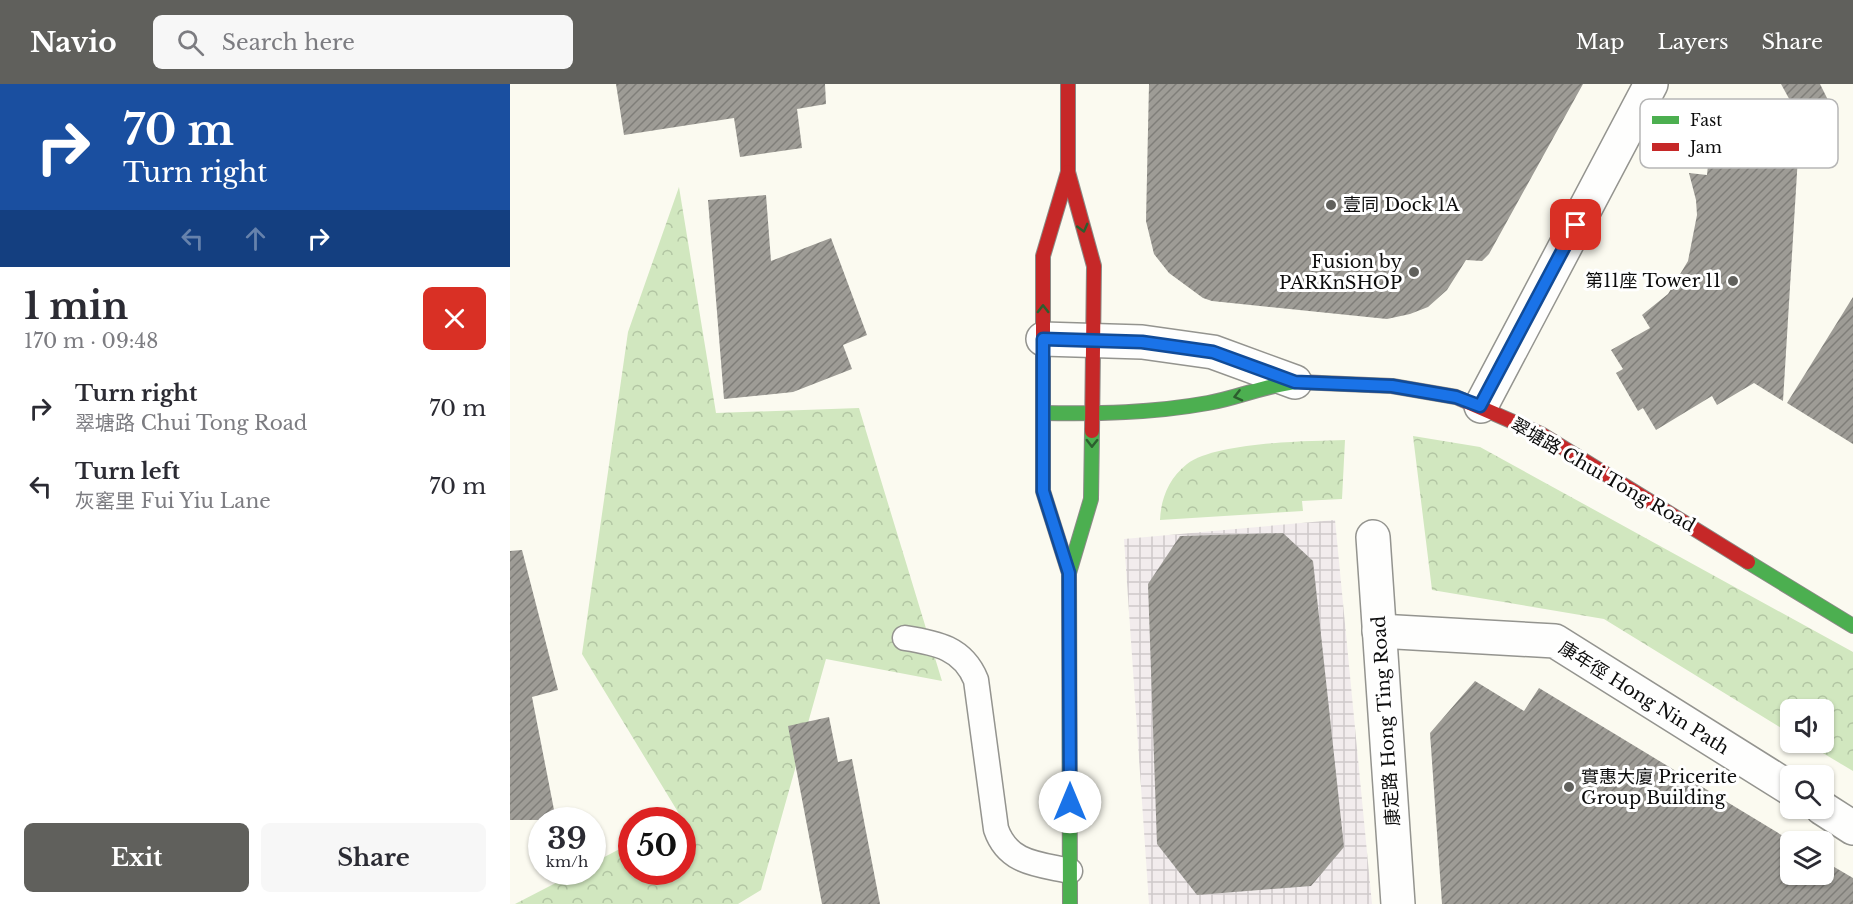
<!DOCTYPE html>
<meta charset="utf-8">
<style>
body{margin:0;font-family:"Libre Baskerville","Noto Sans TC",serif;background:#f7f7f7;color:#2b2b33;height:100vh;display:flex;flex-direction:column;font-size:22px;white-space:nowrap}
*{box-sizing:border-box;margin:0}
p{font-size:20px;color:#7c7c81}
.icon{flex:none;width:33px;height:33px;fill:none;stroke:currentColor;stroke-width:2;stroke-linecap:round;stroke-linejoin:round}
.map{position:relative;flex:1;overflow:hidden}
.side{display:flex;flex-direction:column;background:#fff;width:510px}
.side>*{flex:none}
.banner{background:#1a4fa0;color:#fff;overflow:hidden}
.controls{position:absolute;left:1270px;top:615px;display:grid;gap:12px}
.controls a{display:grid;place-items:center;width:54px;height:54px;border-radius:9px;background:#fff;box-shadow:0 2px 4px #0004;font-size:30px}
.speed{position:absolute;left:18px;top:723px;display:flex;gap:12px;font-size:30px;font-weight:700;text-align:center}
.speed>*{display:grid;place-content:center;width:78px;height:78px;border-radius:50%;background:#fff;box-shadow:0 2px 4px #0004;line-height:1}
.speed small{font-size:15px;font-weight:400}
.speed .limit{border:9px solid #d22;background:#fff;color:#111}
.pin{position:absolute;display:grid;place-items:center;width:51px;height:51px;color:#fff;margin:-26px;border-radius:12px;box-shadow:0 3px 9px #0006}
.me{position:absolute;width:66px;margin:-33px;rotate:0deg;stroke-linejoin:round;filter:drop-shadow(0 0 4px #0008)}
.turn{display:flex;align-items:center;gap:21px;height:126px;padding:0 24px;font-size:27px}
.turn .icon{width:78px;height:78px;stroke-width:2.5}
.turn b{display:block;font-size:42px;line-height:51px}
.lanes{display:flex;align-items:center;height:57px;padding:0 24px;background:#0003;justify-content:center;gap:30px;direction:ltr}
.lanes .off{opacity:.35}
.round{display:grid;place-items:center;flex:none;width:63px;height:63px;border-radius:9px;background:#f7f7f7}
.overview{display:flex;align-items:center;justify-content:space-between;height:102px;padding:0 24px}
h1{font-size:36px;font-weight:700;line-height:45px}
.cta{display:flex;gap:12px;margin-top:auto;padding:12px 24px}
.cta a{flex:1;height:69px;border-radius:9px;background:#60605c;color:#fff;font-size:24px;font-weight:700;line-height:69px;text-align:center}
.cta a+a{background:#f7f7f7;color:#2b2b33}
ul{padding:0;list-style:none}
li{display:flex;align-items:center;gap:18px;height:78px;padding:0 24px}
li div{flex:1}
li b{display:block;font-size:22px}
li em{font-style:normal}
header{display:flex;align-items:center;gap:36px;box-sizing:border-box;height:84px;padding:0 30px;background:#60605c;color:#fff}
header strong{font-size:28px}
nav{display:flex;gap:33px;margin-inline-start:auto;font-size:21px}
.search{width:420px;height:54px;background:#f7f7f7;display:flex;align-items:center;gap:15px;box-sizing:border-box;padding:0 21px;border-radius:9px;color:#7c7c81;font-size:22px}
main{display:flex;flex:1;min-height:0}
.map>svg:first-child{display:block}
.industrial{fill:url(#industrial-grid)}
.forest{fill:url(#forest-crowns)}
.building{fill:url(#building-hatch)}
.lines{fill:none;stroke-linecap:round;stroke-linejoin:round}
.lane-casing{stroke:#94948f;stroke-width:27}
.street-casing{stroke:#94948f;stroke-width:36}
.fast-casing{stroke:#8b8a86;stroke-width:16}
.jam-casing{stroke:#8b8a86;stroke-width:16}
.lane{stroke:#fefefd;stroke-width:24}
.street{stroke:#fefefd;stroke-width:33}
.fast{stroke:#4caf50;stroke-width:14}
.jam{stroke:#c62828;stroke-width:14}
.oneway{stroke:#2c5e2e}
.route-casing{stroke:#114b97;stroke-width:15}
.route{stroke:#1a73e8;stroke-width:10}
.poi-dot{fill:#60605c;stroke:#fff;stroke-width:2}
.labels{text-anchor:middle;stroke-width:6;stroke-linejoin:round;paint-order:stroke}
.poi-label{font-size:18px;fill:#0d0d0d;stroke:#fff;text-anchor:start}
.street-label{font-size:18px;fill:#0d0d0d;stroke:#fff}
.key{fill:#fff;stroke:#b6b6b6;stroke-width:1.5}
.key-label{font-size:16px;fill:#0d0d0d}
</style>
<header>
<strong>Navio</strong>
<div class="search"><svg class="icon" aria-label="search" viewBox="0 0 24 24"><circle cx="10" cy="10" r="6"/><path d="M15 15l6 6"/></svg>Search here</div>
<nav><a>Map</a><a>Layers</a><a>Share</a></nav>
</header>
<main>
<section class="side">
<div class="banner">
<div class="turn"><svg class="icon" aria-label="right" viewBox="0 0 24 24"><path d="M7 20v-9h11M14 6l5 5-5 5"/></svg><div><b>70 m</b>Turn right</div></div>
<div class="lanes"><svg class="icon off" aria-label="left" viewBox="0 0 24 24"><path d="M17 20v-9H6M10 6l-5 5 5 5"/></svg><svg class="icon off" aria-label="ahead" viewBox="0 0 24 24"><path d="M12 20V5M6 11l6-6 6 6"/></svg><svg class="icon" aria-label="right" viewBox="0 0 24 24"><path d="M7 20v-9h11M14 6l5 5-5 5"/></svg></div>
</div>
<div class="overview"><div><h1>1 min</h1><p>170 m · 09:48</p></div><a class="round" style="background:#d93025;color:#fff"><svg class="icon" aria-label="close" viewBox="0 0 24 24"><path d="M6 6l12 12M18 6L6 18"/></svg></a></div>
<ul>
<li><svg class="icon" aria-label="right" viewBox="0 0 24 24"><path d="M7 20v-9h11M14 6l5 5-5 5"/></svg><div><b>Turn right</b><p>翠塘路 Chui Tong Road</p></div><em>70 m</em></li>
<li><svg class="icon" aria-label="left" viewBox="0 0 24 24"><path d="M17 20v-9H6M10 6l-5 5 5 5"/></svg><div><b>Turn left</b><p>灰窰里 Fui Yiu Lane</p></div><em>70 m</em></li>
</ul>
<div class="cta"><a>Exit</a><a>Share</a></div>
</section>
<div class="map">
<svg width="1343" height="820" viewBox="0 0 1343 820">
<defs>
<pattern id="industrial-grid" width="8" height="8" patternUnits="userSpaceOnUse" patternTransform="scale(1.5)"><rect width="8" height="8" fill="#f2eced"/><path d="M0 4h8M4 0v8" fill="none" stroke="#cec9ca"/></pattern>
<pattern id="forest-crowns" width="20" height="18" patternUnits="userSpaceOnUse" patternTransform="scale(1.5)"><rect width="20" height="18" fill="#d1e7bf"/><path d="M2 6a3 3 0 1 1 6 0M12 15a3 3 0 1 1 6 0" fill="none" stroke="#b2c5a3"/></pattern>
<pattern id="building-hatch" width="6" height="6" patternUnits="userSpaceOnUse" patternTransform="scale(1.5)"><rect width="6" height="6" fill="#9e9c96"/><path d="M-1 1l2-2M0 6l6-6M5 7l2-2" fill="none" stroke="#7f7e79"/></pattern>
</defs>
<rect width="100%" height="100%" fill="#fbfaf0"/>
<polygon class="industrial" points="825,436 862,820 639,820 614,455"/>
<g class="forest">
<polygon points="169,103 206,329 349,324 432,597 316,575 251,806 228,820 5,820 67,788 82,788 83,779 121,759 122,788 172,788 172,736 165,736 171,733 72,570 118,248"/>
<polygon points="903,352 970,363 1343,568 1343,687 1296,659 1314,658 1314,626 1281,626 1281,650 1094,535 922,506"/>
<path d="M835,356L832,415L792,417L793,427L650,436C651,414 659,394 677,380C706,358 798,357 835,356Z"/>
</g>
<g class="building">
<polygon points="106,0 315,0 316,20 287,25 292,64 230,73 224,34 114,51"/>
<polygon points="639,0 1073,0 979,170 972,177 956,176 937,206 918,223 900,230 877,235 702,217 693,214 659,189 644,170 636,137"/>
<polygon points="1271,0 1310,0 1323,26 1294,42"/>
<polygon points="1242,35 1290,40 1273,317 1244,299 1207,321 1202,312 1146,346 1133,324 1128,327 1106,289 1113,285 1101,266 1140,244 1132,231 1158,210 1178,177 1187,131 1186,116 1179,89 1197,91 1202,41 1241,44"/>
<polygon points="256,111 261,177 321,154 357,251 333,261 342,285 283,308 214,315 198,116"/>
<polygon points="1343,213 1343,360 1277,319"/>
<polygon points="773,449 803,477 834,763 801,802 687,811 647,760 638,500 670,452"/>
<polygon points="12,466 48,606 22,613 46,736 0,736 0,467"/>
<polygon points="965,597 1014,627 1029,604 1283,758 1281,790 1314,790 1314,777 1343,794 1343,820 932,820 920,649"/>
<polygon points="319,633 328,678 342,675 370,820 312,820 278,642"/>
</g>
<g class="lines">
<g class="lane-casing">
<path id="lane" d="M395,554C427,559 453,564 466,596L486,745C498,780 529,780 560,787"/>
</g>
<g class="street-casing">
<g id="street">
<polyline points="533,255 632,258 703,268 785,298"/>
<polyline points="971,322 1141,0"/>
<polyline points="863,453 888,820"/>
<polyline points="869,547 1045,557 1281,705"/>
<polyline points="1312,724 1343,744"/>
</g>
</g>
<g class="fast-casing">
<g id="fast">
<path d="M533,329C588,330 643,329 698,319C728,314 758,300 788,298"/>
<polyline points="1238,478 1343,542"/>
<polyline points="560,820 559,489 581,415 582,347"/>
</g>
</g>
<g class="jam-casing">
<g id="jam">
<polyline points="558,0 558,88 584,182 582,347"/>
<polyline points="558,88 533,172 533,407 559,489"/>
<polyline points="788,298 882,302 946,313 1031,350 1238,478"/>
</g>
</g>
<use href="#lane" class="lane"/>
<use href="#street" class="street"/>
<use href="#fast" class="fast"/>
<use href="#jam" class="jam"/>
</g>
<defs><path id="oneway-chevron" d="M-2-3.5L2.5 0L-2 3.5" fill="none" stroke-width="1.6" stroke-linecap="round" stroke-linejoin="round" transform="scale(1.5)"/></defs>
<g class="oneway">
<use href="#oneway-chevron" transform="translate(573 144) rotate(75)"/>
<use href="#oneway-chevron" transform="translate(533 225) rotate(-90)"/>
<use href="#oneway-chevron" transform="translate(728 312) rotate(166)"/>
<use href="#oneway-chevron" transform="translate(582 359) rotate(91)"/>
</g>
<g class="lines">
<g class="route-casing">
<polyline id="route" points="560,718 559,489 533,407 533,255 632,258 703,268 785,298 882,302 946,313 970,322 1066,141"/>
</g>
<use href="#route" class="route"/>
</g>
<g class="poi-dot">
<circle cx="821" cy="121" r="6"/>
<circle cx="904" cy="188" r="6"/>
<circle cx="1223" cy="197" r="6"/>
<circle cx="1059" cy="703" r="6"/>
</g>
<g class="labels">
<g class="poi-label">
<text x="833" y="127">壹同 Dock 1A</text>
<text x="892" y="184" text-anchor="end">Fusion by<tspan x="892" dy="21">PARKnSHOP</tspan></text>
<text x="1211" y="203" text-anchor="end">第11座 Tower 11</text>
<text x="1071" y="699">實惠大廈 Pricerite<tspan x="1071" dy="21">Group Building</tspan></text>
</g>
<g class="street-label">
<text transform="translate(1093 391) rotate(30)" y="6">翠塘路 Chui Tong Road</text>
<text transform="translate(1134 614) rotate(32)" y="6">康年徑 Hong Nin Path</text>
<text transform="translate(876 637) rotate(-94)" y="6">康定路 Hong Ting Road</text>
</g>
</g>
<rect x="1130" y="15" width="198" height="69" rx="9" class="key"/>
<rect x="1142" y="32" width="27" height="8" fill="#4caf50"/>
<rect x="1142" y="59" width="27" height="8" fill="#c62828"/>
<g class="key-label">
<text x="1180" y="42">Fast</text>
<text x="1180" y="69">Jam</text>
</g>
</svg>
<div class="controls">
<a><svg class="icon" aria-label="sound" viewBox="0 0 24 24"><path d="M4 9h4l5-4v14l-5-4H4zM17 9q2 3 0 6"/></svg></a>
<a><svg class="icon" aria-label="search" viewBox="0 0 24 24"><circle cx="10" cy="10" r="6"/><path d="M15 15l6 6"/></svg></a>
<a><svg class="icon" aria-label="layers" viewBox="0 0 24 24"><path d="M12 4l9 5-9 5-9-5zM3 14l9 5 9-5"/></svg></a>
</div>
<div class="speed"><div>39<small>km/h</small></div><div class="limit">50</div></div>
<div class="pin" style="left:1066px;top:141px;background:#d93025"><svg class="icon" aria-label="arrive" viewBox="0 0 24 24"><path d="M6 21V4h12l-3 4 3 4H6"/></svg></div>
<svg class="me" style="left:560px;top:718px" viewBox="-20 -20 40 40"><circle r="19" fill="#fff"/><path d="M0-13L10 11 0 6-10 11z" fill="#1a73e8"/></svg>
</div>
</main>
